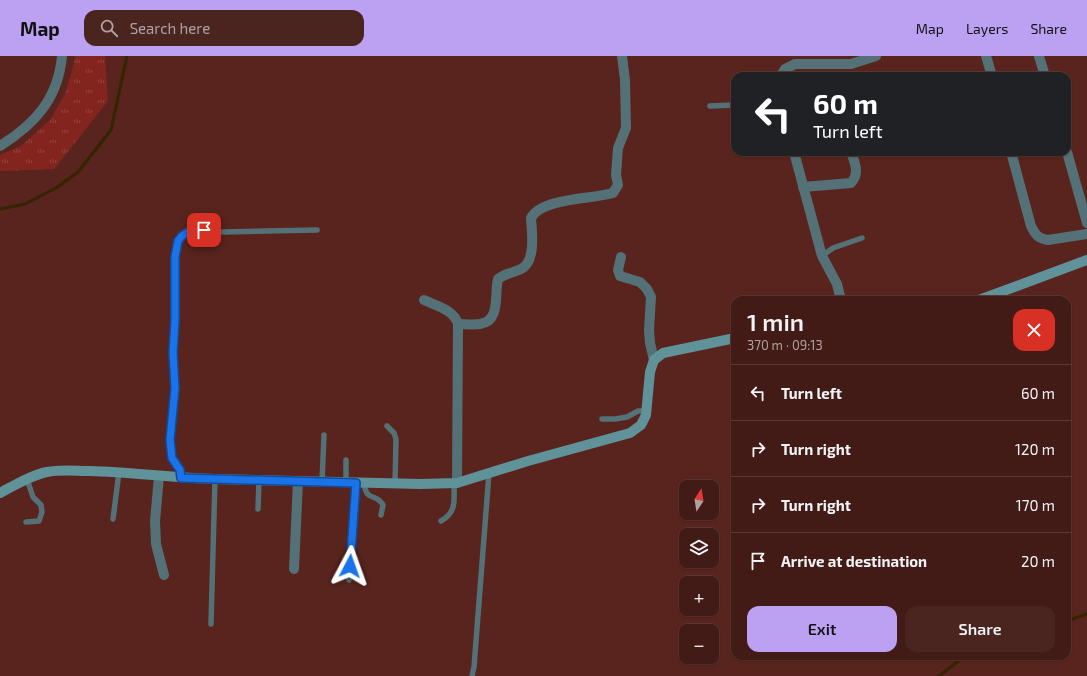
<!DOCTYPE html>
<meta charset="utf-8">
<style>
body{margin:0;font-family:"Exo 2",sans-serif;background:#4a241f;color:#f1f3f6;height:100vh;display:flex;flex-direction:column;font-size:15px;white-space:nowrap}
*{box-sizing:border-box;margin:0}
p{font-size:13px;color:#afa1a1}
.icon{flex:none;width:22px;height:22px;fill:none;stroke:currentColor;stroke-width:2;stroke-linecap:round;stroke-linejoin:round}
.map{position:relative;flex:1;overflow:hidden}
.sheet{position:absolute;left:731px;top:240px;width:340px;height:364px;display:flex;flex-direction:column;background:#431b16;border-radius:12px;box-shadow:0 1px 3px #0004,0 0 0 1px #5b3935}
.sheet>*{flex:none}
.guide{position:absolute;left:731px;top:16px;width:340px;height:84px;border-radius:12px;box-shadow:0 1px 3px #0004,0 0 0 1px #5b3935;background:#202124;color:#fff;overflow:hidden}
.needle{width:26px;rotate:12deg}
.fabs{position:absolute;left:679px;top:424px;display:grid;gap:8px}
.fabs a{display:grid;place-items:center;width:40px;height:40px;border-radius:8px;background:#431b16;box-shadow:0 1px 3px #0004,0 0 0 1px #5b3935;font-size:20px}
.pin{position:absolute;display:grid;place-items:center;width:34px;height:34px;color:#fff;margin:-17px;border-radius:8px;box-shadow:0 2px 6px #0006}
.me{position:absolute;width:44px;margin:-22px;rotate:4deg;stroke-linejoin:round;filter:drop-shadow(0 0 3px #0008)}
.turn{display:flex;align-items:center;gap:14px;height:84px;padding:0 16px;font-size:18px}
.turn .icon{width:52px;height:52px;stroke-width:2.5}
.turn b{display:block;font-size:28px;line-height:34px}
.round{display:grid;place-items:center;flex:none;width:42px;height:42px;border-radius:12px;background:#4a241f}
.headline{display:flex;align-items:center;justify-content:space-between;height:68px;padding:0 16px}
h1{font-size:24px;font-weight:600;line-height:30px}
.button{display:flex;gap:8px;margin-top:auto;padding:8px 16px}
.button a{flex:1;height:46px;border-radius:12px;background:#bca0f2;color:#111;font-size:16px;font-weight:600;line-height:46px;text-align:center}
.button a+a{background:#4a241f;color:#f1f3f6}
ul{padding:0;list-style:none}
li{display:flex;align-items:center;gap:12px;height:56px;padding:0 16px;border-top:1px solid #5b3935}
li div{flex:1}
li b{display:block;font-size:15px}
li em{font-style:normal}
header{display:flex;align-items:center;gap:24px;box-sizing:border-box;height:56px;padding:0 20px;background:#bca0f2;color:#111}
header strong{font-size:19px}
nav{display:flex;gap:22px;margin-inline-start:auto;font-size:14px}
.search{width:280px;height:36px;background:#4a241f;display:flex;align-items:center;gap:10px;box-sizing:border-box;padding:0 14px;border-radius:12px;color:#afa1a1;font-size:15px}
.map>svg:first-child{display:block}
.park{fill:url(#park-tufts)}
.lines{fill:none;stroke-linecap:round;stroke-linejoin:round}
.stream{stroke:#332500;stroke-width:3}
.lane{stroke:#537176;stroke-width:5.5}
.street{stroke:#537176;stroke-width:10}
.secondary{stroke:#60929a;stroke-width:10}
.route-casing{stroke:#114b97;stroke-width:10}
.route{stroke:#1a73e8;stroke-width:7}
</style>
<header>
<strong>Map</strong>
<div class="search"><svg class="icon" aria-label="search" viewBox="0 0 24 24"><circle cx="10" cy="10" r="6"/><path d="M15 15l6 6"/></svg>Search here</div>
<nav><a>Map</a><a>Layers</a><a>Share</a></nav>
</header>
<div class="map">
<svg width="1087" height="620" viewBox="0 0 1087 620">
<defs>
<pattern id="park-tufts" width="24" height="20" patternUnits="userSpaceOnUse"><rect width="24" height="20" fill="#83251e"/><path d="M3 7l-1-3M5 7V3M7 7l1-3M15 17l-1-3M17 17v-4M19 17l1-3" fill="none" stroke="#95443e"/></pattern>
</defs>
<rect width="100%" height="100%" fill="#59241e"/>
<polygon class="park" points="75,0 105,0 108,45 54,113 0,115 0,99 21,90 50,64 65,38 74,8"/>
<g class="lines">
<g class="stream">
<polyline points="0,153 25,148 56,132 78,116 111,74 127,0"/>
<polyline points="1067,565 1087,558"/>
<polyline points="939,620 965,600"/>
</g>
<g class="lane">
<polyline points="710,50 735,49"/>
<polyline points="822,200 833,192 862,182"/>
<polyline points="602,363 615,363 627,361 638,355 646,355"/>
<polyline points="387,370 394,377 396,383 395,428"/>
<polyline points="181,422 180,414 172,402 170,384 175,332 173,296 175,265 175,201 178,185 182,180 188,176 204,174 222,176 317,174"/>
<polyline points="322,426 324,379"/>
<polyline points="346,427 346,404"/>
<path d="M364,427C367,448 375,435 383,449L381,459"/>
<polyline points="258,453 259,424"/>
<polyline points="113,463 119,416"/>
<path d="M441,465C457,456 454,444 454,427"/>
<polyline points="26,466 39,465 42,456 41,449 33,441 27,423"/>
<polyline points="349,524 356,427"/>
<polyline points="211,568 215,423"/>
<polyline points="472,620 474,611 489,417"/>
</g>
<g class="street">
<polyline points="986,0 992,20"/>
<polyline points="1039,0 1045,20"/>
<polyline points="781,20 785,13 795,8 851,8 876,0"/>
<path d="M0,90C35,68 58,43 62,0"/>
<polyline points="794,96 822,200 837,228 841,244"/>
<path d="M1011,96L1031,170C1035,178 1038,183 1048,184L1087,178"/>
<polyline points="1067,96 1087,167"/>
<path d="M803,131L851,127C860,117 855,107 851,96"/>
<polyline points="621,201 618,214 620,220 640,226 647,233 651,241 649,274 650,287 654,304"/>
<path d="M424,244C437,250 454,254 458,268L457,427"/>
<path d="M458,268C465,268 473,269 480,268C501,265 494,239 498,223C506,217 513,217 521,213C536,206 532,176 531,162C542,142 592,143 613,137L618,129L616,119L618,92L626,72L625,24L622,0"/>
<polyline points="159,420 155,465 156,488 164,519"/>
<polyline points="294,513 298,425"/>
</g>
<g class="secondary">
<polyline points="979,244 1087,204"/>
<path d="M0,437C15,429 31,419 47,416C61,413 76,415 90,415C132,416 173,422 215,423L421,428L457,427L528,405L630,377L641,369L646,359L650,316L654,304L663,297L735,282"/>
</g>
</g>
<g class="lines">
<g class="route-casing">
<polyline id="route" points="204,174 188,176 182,180 178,185 175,201 175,265 173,296 175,332 170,384 172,402 180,414 181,422 356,427 350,510"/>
</g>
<use href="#route" class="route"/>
</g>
</svg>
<div class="fabs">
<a><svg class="needle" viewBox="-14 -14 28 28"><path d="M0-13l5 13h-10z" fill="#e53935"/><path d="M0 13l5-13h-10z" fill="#afa1a1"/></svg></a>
<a><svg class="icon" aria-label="layers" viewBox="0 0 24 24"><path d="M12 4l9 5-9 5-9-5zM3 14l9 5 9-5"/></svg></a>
<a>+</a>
<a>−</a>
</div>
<div class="pin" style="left:204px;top:174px;background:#d93025"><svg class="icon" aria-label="arrive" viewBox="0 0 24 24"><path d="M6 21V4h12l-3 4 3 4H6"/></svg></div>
<svg class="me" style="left:350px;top:510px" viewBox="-20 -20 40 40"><path d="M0-17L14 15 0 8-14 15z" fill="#1a73e8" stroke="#fff" stroke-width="4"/></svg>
<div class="guide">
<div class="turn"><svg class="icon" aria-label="left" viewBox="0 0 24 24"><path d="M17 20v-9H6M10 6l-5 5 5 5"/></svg><div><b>60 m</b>Turn left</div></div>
</div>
<section class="sheet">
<div class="headline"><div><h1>1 min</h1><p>370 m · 09:13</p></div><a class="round" style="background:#d93025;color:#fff"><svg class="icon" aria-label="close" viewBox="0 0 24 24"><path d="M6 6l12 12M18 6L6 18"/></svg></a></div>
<ul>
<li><svg class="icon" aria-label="left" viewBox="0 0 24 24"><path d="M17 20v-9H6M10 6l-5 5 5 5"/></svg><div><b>Turn left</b></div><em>60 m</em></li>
<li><svg class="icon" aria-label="right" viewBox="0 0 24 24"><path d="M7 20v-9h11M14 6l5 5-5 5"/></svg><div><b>Turn right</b></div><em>120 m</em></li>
<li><svg class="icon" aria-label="right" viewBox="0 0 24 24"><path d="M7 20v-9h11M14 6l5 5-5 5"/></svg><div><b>Turn right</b></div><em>170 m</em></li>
<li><svg class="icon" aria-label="arrive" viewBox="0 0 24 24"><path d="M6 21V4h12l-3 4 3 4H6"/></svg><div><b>Arrive at destination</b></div><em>20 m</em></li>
</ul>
<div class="button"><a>Exit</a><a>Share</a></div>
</section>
</div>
